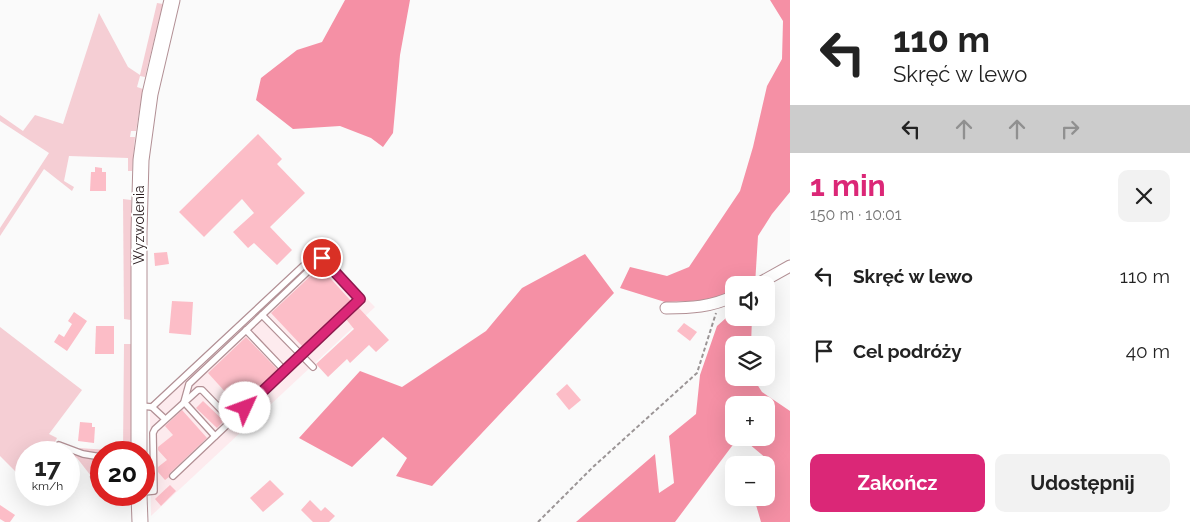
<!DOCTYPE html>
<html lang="pl">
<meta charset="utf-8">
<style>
body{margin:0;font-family:Raleway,sans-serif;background:#f2f2f2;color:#222;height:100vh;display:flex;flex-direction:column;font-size:19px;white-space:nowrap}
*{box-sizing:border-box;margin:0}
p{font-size:16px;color:#767676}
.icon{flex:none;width:28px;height:28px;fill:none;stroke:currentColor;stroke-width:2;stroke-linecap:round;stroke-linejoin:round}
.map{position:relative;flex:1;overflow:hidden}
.panel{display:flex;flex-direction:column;background:#fff;width:400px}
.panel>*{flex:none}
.banner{background:#fff;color:#222;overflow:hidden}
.tools{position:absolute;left:725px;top:276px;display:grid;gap:10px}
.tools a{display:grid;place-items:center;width:50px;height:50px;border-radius:10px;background:#fff;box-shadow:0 5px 20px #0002;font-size:25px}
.speed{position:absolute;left:15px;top:441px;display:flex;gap:10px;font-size:25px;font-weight:700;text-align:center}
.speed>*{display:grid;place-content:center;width:65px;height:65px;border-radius:50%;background:#fff;box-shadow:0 5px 20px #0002;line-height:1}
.speed small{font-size:12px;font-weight:400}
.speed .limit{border:8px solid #d22;background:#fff;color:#111}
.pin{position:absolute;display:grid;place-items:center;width:42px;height:42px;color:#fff;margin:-21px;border:2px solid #fff;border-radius:50%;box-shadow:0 1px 5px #0007}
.me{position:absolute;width:55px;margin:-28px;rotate:47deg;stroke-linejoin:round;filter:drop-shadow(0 0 4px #0008)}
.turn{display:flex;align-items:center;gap:18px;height:105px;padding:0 20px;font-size:22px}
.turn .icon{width:65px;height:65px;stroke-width:2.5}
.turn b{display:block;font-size:35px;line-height:42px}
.lanes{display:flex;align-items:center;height:48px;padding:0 20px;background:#0003;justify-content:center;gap:25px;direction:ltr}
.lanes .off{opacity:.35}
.round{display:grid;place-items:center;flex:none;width:52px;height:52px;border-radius:10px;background:#f2f2f2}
.summary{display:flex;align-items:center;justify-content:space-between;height:85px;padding:0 20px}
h1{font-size:30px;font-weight:700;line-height:38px;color:#db2777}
.cta{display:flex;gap:10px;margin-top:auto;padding:10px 20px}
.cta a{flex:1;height:58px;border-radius:10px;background:#db2777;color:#fff;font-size:20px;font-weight:700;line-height:58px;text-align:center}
.cta a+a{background:#f2f2f2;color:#222}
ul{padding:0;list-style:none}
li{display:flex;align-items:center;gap:15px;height:75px;padding:0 20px}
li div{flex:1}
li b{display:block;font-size:19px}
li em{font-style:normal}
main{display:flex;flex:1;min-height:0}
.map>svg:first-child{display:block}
.built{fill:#fdebee}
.green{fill:#f5ced4}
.forest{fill:#f590a5}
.building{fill:#fcbdc7}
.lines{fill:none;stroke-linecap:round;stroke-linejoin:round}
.service-casing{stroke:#b29095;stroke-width:8}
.minor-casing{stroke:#b29095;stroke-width:13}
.tertiary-casing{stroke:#b29095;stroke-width:17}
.path{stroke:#9b9596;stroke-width:2;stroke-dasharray:4 2.5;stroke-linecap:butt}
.service{stroke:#fff;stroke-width:5.5}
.minor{stroke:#fff;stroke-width:11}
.tertiary{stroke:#fff;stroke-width:15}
.route-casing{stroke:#8e194d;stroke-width:12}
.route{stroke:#db2777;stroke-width:9}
.labels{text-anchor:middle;stroke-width:4;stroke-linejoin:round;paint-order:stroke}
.street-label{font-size:14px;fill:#281b1d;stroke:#fff}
</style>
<main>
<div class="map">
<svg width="790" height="522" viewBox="0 0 790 522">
<rect width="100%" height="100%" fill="#fafafa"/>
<polygon class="built" points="322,253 375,307 151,516 150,413"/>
<g class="green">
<polygon points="157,3 163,4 145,77 140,76 137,87 143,89 136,131 131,131 130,137 135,137 132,171 128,171 128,158 69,156 64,181 74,187 72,191 44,169 0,236 0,228 49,153 0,121 0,115 23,131 35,115 63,124 99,13 128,67 140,75"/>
<polygon points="123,199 131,200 131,320 124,319"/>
<polygon points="0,327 82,390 49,434 57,438 53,446 68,452 64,452 42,443 35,452 26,452 26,464 18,474 0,456"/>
<path d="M124,344H131V452C114,452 92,457 79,448L123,451Z"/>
<polygon points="69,453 99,460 101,463 101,467 91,476 77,458 69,454"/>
</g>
<g class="forest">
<polygon points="345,0 410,0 400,55 393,133 383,147 371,138 340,126 293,129 256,100 261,78 297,50 322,42"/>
<polygon points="770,0 790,0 790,192 772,214 758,236 755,285 734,285 734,306 732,290 715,300 665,302 620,288 630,267 667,276 689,267 740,191 753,147 767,86 782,59 783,21"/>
<polygon points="585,254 614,293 432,486 396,476 407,458 383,437 352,467 299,438 360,371 402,387 486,331 522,288"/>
<polygon points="734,311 734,318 752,318 751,345 734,345 734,378 753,378 762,392 790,411 790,522 761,522 754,498 766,498 765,465 767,459 742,438 766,438 766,405 734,405 734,438 738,438 675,522 576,522 655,454 659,493 674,483 669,436 696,414 700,375 717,326"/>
</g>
<g class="building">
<polygon points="258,134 282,159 277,164 305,193 270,227 292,250 277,265 254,243 248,248 233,232 254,213 242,199 204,237 179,212"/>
<polygon points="95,167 102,168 102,172 106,172 106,191 90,191 91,172 95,172"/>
<polygon points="167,252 169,264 155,266 154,253"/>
<polygon points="320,267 351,301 303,347 271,313"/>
<polygon points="172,301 193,302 191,335 169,333"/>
<polygon points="358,307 389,340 376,352 369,345 350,363 347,359 328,377 316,364 354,329 346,319"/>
<polygon points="74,312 87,321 67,351 54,342 59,334 64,337 72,324 68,321"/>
<polygon points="684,323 697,332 690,341 677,331"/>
<polygon points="96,326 114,326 114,354 95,354"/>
<polygon points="246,337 278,370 239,407 208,373"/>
<polygon points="567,384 581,400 569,410 556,394"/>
<polygon points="203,401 224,421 217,428 196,408"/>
<polygon points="182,410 207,438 170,473 169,477 165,480 158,472 158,467 167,460 158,450 158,447 173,435 165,426"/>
<polygon points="80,422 92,423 92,427 95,427 94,443 78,441"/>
<polygon points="270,480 284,494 263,512 250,498"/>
<polygon points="170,485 176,491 161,506 155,499"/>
<polygon points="310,500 321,511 325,507 335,516 329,522 313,522 301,510"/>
<polygon points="0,505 15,515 10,522 5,522 0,519"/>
</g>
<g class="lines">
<g class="service-casing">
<g id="service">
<polyline points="246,330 285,371"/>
<polyline points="141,406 152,407 318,252"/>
<polyline points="152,407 165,419"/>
<polyline points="215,436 184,402 189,384 262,315 313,367"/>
<polyline points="59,445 83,454 101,457"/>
<polyline points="173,476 360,299 322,258 262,315"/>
<polyline points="94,477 101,472"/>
<polyline points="144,492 154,491 153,433 155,429 198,390 202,390 231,420"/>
</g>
</g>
<g class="minor-casing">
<g id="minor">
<polyline points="756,285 790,266"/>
<path d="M666,308C691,308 711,307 734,296"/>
</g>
</g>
<g class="tertiary-casing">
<g id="tertiary">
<polyline points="139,452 139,232 141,160 150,94 172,0"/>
<polyline points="139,495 140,522"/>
</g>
</g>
<polyline class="path" points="538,522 593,467 697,373 716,313"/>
<use href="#service" class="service"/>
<use href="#minor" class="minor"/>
<use href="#tertiary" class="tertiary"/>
</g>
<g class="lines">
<g class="route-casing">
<polyline id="route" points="245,408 360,299 322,258"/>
</g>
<use href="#route" class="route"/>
</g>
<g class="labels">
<g class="street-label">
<text transform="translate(139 225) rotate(-90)" y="5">Wyzwolenia</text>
</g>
</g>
</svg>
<div class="tools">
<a><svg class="icon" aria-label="sound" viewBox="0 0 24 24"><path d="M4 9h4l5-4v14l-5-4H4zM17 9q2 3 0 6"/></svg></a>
<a><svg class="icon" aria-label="layers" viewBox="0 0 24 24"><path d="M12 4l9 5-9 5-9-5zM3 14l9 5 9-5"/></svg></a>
<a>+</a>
<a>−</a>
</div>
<div class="speed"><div>17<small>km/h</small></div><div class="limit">20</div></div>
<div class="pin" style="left:322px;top:258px;background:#d93025"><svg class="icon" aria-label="arrive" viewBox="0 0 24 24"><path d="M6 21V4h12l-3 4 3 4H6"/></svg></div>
<svg class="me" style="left:245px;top:408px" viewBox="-20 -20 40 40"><circle r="19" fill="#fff"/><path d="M0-13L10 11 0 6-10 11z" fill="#db2777"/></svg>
</div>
<section class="panel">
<div class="banner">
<div class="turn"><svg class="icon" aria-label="left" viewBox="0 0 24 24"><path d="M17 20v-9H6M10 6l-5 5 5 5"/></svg><div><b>110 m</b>Skręć w lewo</div></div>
<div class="lanes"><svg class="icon" aria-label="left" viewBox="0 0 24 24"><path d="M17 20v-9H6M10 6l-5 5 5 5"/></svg><svg class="icon off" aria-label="ahead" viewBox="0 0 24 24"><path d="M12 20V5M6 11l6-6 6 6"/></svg><svg class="icon off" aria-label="ahead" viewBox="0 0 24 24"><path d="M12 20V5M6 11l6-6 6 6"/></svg><svg class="icon off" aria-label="right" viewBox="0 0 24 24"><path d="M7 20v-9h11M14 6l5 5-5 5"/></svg></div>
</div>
<div class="summary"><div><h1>1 min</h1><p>150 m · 10:01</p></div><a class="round"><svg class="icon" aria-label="close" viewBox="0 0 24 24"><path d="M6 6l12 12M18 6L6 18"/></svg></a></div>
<ul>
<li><svg class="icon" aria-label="left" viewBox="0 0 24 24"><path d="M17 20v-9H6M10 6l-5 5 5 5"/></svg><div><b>Skręć w lewo</b></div><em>110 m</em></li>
<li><svg class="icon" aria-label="arrive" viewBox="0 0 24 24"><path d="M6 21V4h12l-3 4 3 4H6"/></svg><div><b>Cel podróży</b></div><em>40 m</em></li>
</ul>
<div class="cta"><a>Zakończ</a><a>Udostępnij</a></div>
</section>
</main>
